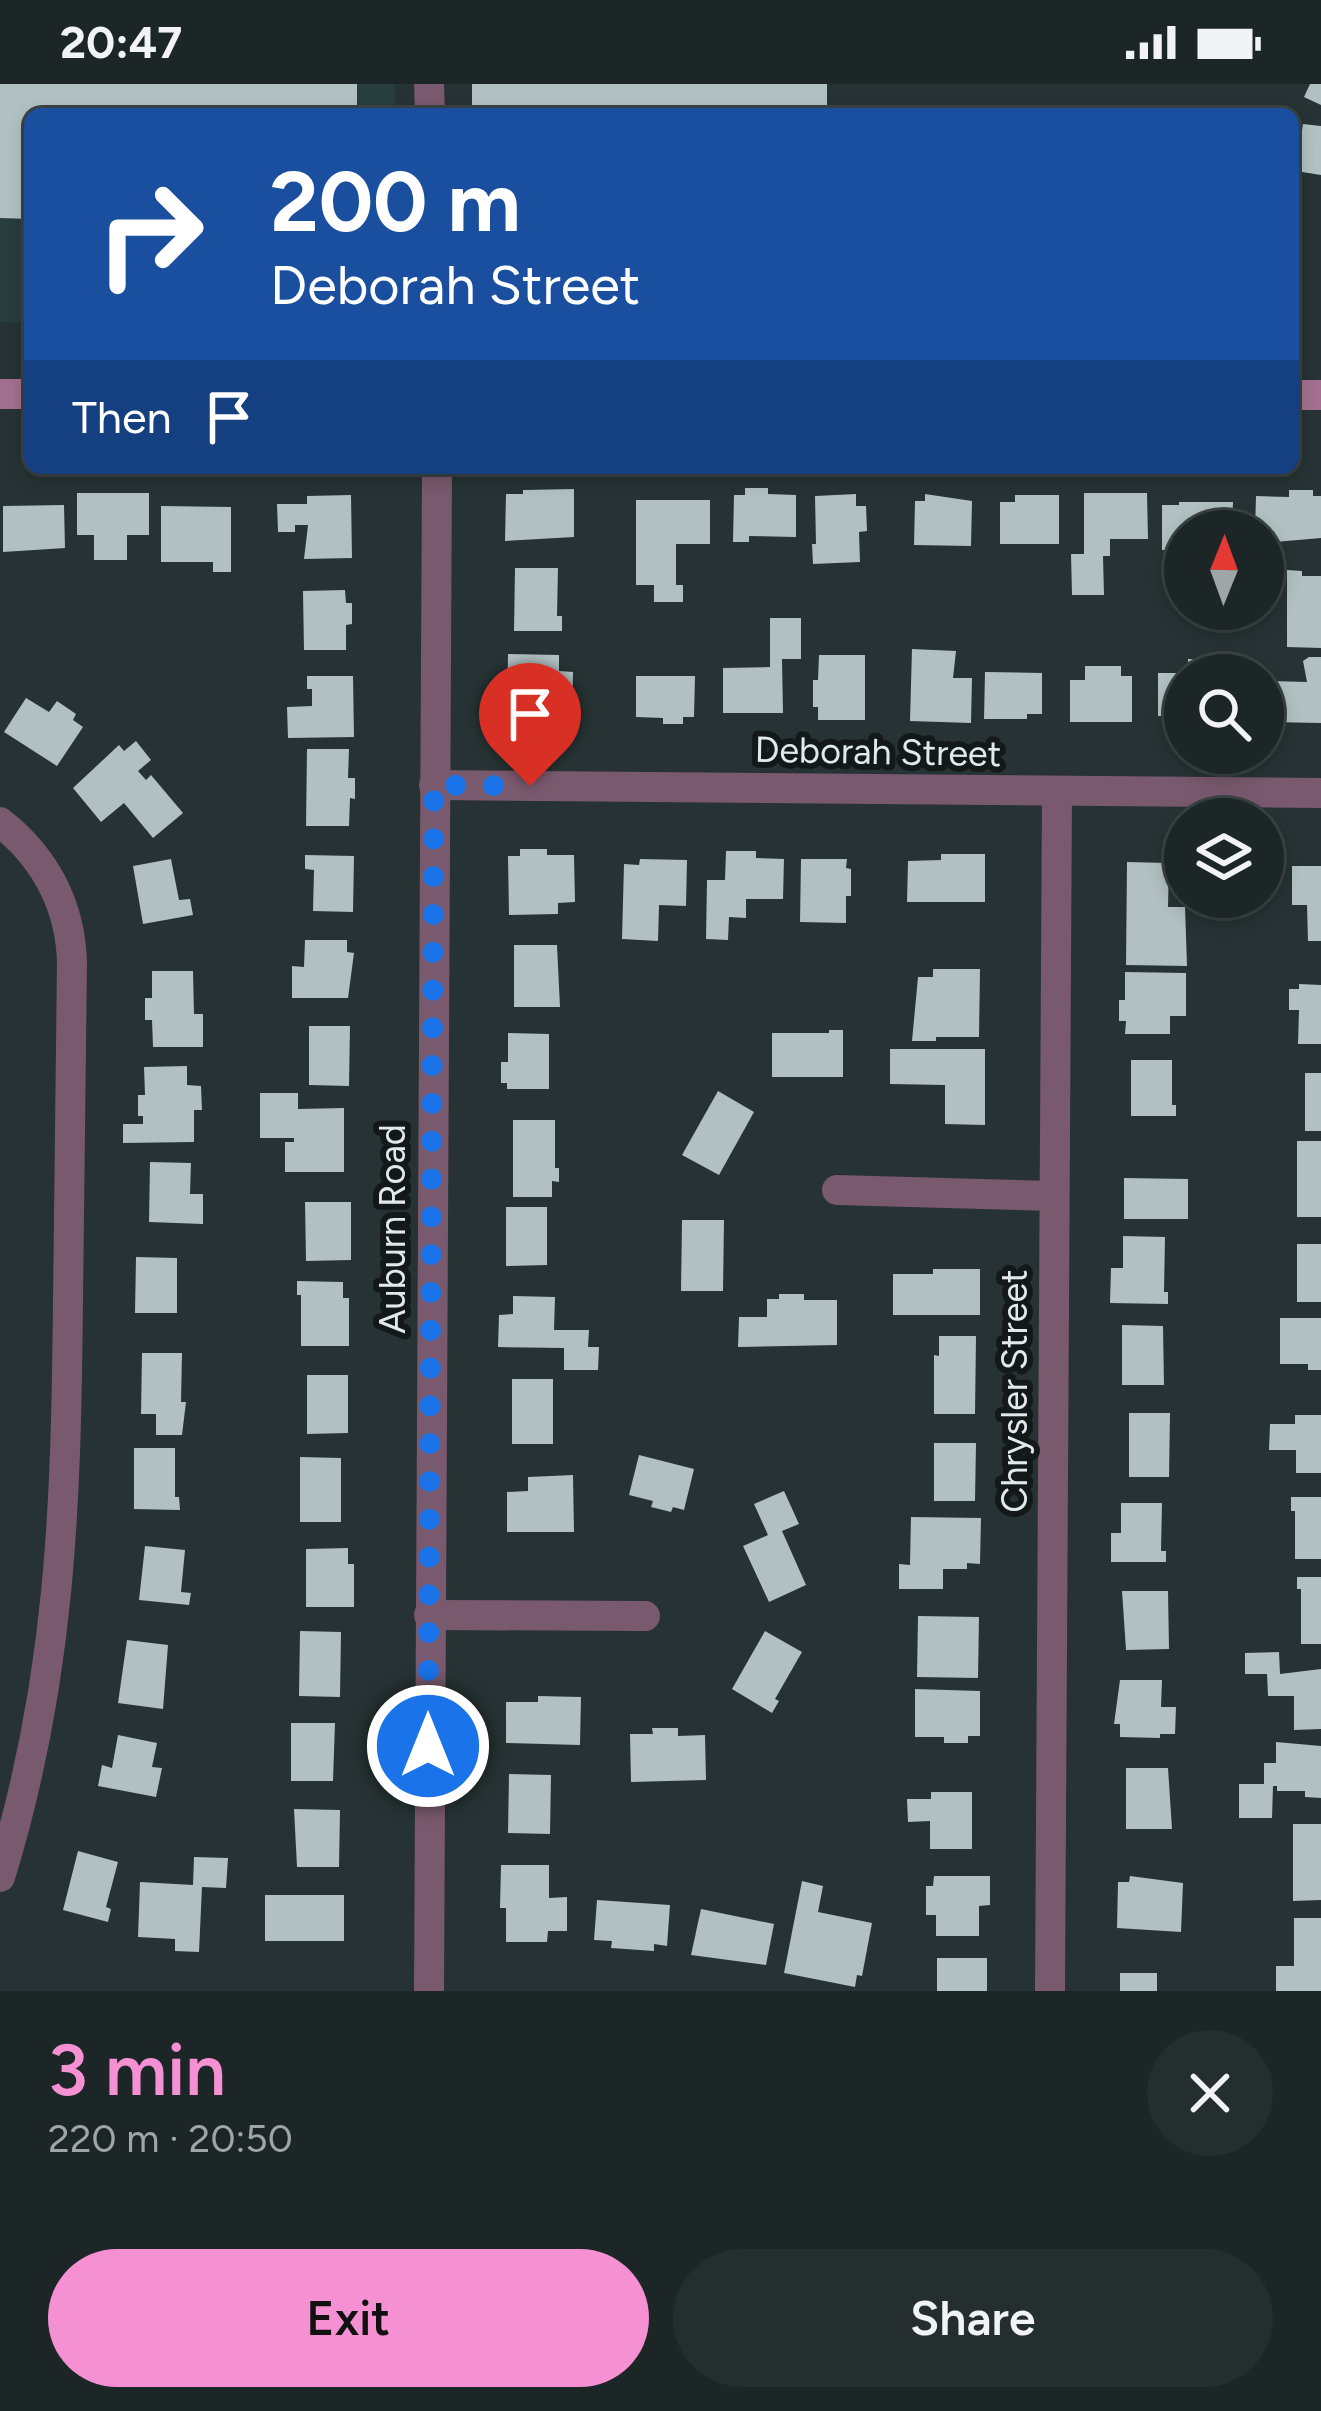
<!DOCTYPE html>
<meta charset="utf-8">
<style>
body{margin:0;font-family:Figtree,sans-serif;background:#252e2e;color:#f1f3f6;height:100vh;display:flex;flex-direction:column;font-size:45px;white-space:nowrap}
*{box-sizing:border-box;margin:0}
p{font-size:39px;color:#a0a5a7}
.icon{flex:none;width:66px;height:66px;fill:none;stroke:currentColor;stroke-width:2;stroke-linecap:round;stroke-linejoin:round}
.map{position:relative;height:1907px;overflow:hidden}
.details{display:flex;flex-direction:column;background:#1c2626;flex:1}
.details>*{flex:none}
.hud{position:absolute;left:24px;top:24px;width:1275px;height:366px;border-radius:18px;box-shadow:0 6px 18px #0003,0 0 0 3px #3a4343;background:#1a4fa0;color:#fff;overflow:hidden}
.needle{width:78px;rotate:1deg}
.buttons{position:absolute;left:1164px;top:426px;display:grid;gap:24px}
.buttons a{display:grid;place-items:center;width:120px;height:120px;border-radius:50%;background:#1c2626;box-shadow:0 6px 18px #0003,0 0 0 3px #3a4343;font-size:60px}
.pin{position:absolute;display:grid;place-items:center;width:102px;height:102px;color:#fff;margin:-123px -51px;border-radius:50% 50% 50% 0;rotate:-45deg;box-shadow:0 0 12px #0007}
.pin .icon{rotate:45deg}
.me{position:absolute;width:132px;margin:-66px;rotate:0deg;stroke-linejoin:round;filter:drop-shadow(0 0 9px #0008)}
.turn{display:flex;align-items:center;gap:42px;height:252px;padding:0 48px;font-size:54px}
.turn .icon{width:156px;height:156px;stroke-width:2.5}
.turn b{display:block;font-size:84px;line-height:102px}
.then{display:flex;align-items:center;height:114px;padding:0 48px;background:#0003;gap:24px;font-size:45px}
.round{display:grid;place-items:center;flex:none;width:126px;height:126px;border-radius:63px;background:#252e2e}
.summary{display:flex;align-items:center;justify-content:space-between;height:204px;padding:0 48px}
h1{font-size:72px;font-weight:600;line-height:90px;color:#f591d2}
.cta{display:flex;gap:24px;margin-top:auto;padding:24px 48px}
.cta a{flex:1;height:138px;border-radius:72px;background:#f591d2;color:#111;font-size:48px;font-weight:600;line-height:138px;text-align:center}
.cta a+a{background:#252e2e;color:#f1f3f6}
.status{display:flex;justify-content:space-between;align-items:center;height:84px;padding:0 60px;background:#1c2626;direction:ltr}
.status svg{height:33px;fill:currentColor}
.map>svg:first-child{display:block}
.built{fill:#283d3e}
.building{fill:#b1c0c1}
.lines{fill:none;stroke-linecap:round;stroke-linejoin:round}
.street{stroke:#79596d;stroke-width:30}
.secondary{stroke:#a26f8f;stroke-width:30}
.route{stroke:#1a73e8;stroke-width:21;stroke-dasharray:0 37.8}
.labels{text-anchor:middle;stroke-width:12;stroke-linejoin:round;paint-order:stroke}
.street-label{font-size:36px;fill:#e2e9ea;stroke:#131819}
</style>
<div class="status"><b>20:47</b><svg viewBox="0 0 49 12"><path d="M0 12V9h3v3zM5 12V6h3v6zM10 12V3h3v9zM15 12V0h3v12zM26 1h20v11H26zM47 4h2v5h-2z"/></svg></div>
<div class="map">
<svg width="1321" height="1907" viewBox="0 0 1321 1907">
<rect width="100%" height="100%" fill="#263233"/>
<polygon class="built" points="0,0 395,0 395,30 30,30 30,239 0,238"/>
<g class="building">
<polygon points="0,0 357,0 357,30 30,30 30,135 0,134"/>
<rect x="472" y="0" width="355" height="30"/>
<polygon points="1310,0 1321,0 1321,21 1304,13"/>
<polygon points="1303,40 1321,42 1321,91 1296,87"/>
<polygon points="745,404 768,404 768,410 796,411 796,453 749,452 749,458 733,458 734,411 745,411"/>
<polygon points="574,405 574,453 505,457 506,410 523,410 523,406"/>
<polygon points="1289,406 1313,406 1313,412 1321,412 1321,454 1275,458 1275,448 1255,447 1256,412 1289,413"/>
<polygon points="77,409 149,409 149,451 127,451 127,476 94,476 94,451 77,451"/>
<polygon points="1084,409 1147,409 1148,455 1110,455 1110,472 1103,472 1104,511 1072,511 1071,470 1084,470"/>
<polygon points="856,410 856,422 866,422 867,447 859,448 860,478 813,480 812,460 816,460 815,412"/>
<polygon points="925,410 972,417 971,462 914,461 915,417 925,417"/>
<polygon points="351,411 352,474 304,475 308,441 295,441 295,448 278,448 277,420 307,420 307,412"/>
<polygon points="1015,411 1059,411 1059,460 1000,460 1000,418 1015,418"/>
<polygon points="636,416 710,416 710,460 676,460 676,501 683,501 683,518 654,518 654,501 636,501"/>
<polygon points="1179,418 1233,418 1232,447 1185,447 1182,466 1162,466 1162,421 1179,421"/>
<polygon points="64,421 65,464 3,468 3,422"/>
<polygon points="161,422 231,423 231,488 213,488 213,478 161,478"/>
<polygon points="515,484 558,484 557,532 562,532 562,547 514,547"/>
<polygon points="1287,486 1302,487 1302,492 1321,492 1321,564 1287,563"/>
<polygon points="345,506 346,519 352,519 352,540 346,541 346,566 304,566 303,507"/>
<polygon points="770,534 801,534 801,575 782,575 783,629 723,629 723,584 770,583"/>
<polygon points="912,565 956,567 953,594 972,594 971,639 910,637"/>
<polygon points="508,570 559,571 559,587 573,588 572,635 561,635 561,641 536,641 537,635 507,634"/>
<polygon points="819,571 865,571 865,636 818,636 818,623 813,623 813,596 818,596"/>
<polygon points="1309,573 1321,573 1321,639 1265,638 1266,597 1307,598 1303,577"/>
<polygon points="1188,575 1207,576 1207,591 1188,591"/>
<polygon points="1085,582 1121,582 1121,592 1132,592 1132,638 1070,638 1070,596 1085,596"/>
<polygon points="985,588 1042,589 1042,630 1027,630 1027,635 984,635"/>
<rect x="1158" y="589" width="27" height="43"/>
<polygon points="307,592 353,592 354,653 288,654 287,623 312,622 312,605 307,605"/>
<polygon points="636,592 695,592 694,633 683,633 683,640 663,640 663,634 636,633"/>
<polygon points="26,614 49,628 57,617 76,630 73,636 83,643 57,682 4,648"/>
<polygon points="136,657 151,676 138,687 146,696 151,691 183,729 153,754 124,719 101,738 73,704 119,661 124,667"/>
<polygon points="307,665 349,665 348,694 355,694 355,715 350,714 349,742 306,742"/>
<polygon points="520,765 547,765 547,771 574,771 575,818 558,819 558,830 509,831 508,772 520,772"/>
<polygon points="726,767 756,767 756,774 784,775 783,815 746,815 746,834 729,833 728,856 706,855 707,796 725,796"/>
<polygon points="941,770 985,770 985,818 907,818 908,777 941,776"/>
<polygon points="305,771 354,772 353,828 313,827 314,786 305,785"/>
<polygon points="171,775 179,816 190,815 193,831 143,840 133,782"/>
<polygon points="640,775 687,776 686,822 659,821 658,857 622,855 624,780 639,781"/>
<polygon points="801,775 847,775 846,784 851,785 851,812 846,812 846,839 800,838"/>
<polygon points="1127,778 1169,779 1168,823 1185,823 1187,882 1126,881"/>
<polygon points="1292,782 1321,782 1321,857 1308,857 1307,821 1292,821"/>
<polygon points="305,856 347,856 347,868 354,869 348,914 292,914 292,882 304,883"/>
<polygon points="514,861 557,861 560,923 514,923"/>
<polygon points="933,885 980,885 979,953 936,953 936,957 912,957 918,893 933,893"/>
<polygon points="152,887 193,887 194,930 203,930 203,963 153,963 152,936 145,936 145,914 152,914"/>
<polygon points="1125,888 1186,889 1186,932 1170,932 1170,950 1125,950 1126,937 1119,937 1119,916 1125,916"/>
<polygon points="1299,900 1321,901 1321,960 1298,960 1299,926 1289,926 1289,905 1299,905"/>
<polygon points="309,942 350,942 349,1002 309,1001"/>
<polygon points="829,946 843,946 843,993 772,993 772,949 829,949"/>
<polygon points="508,949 549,950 549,1005 507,1005 507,999 501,999 501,978 508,978"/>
<polygon points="890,965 985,965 985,1041 945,1040 945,1001 890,1000"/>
<polygon points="1131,976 1172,976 1172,1021 1176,1021 1176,1032 1131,1032"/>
<polygon points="187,982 187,1001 201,1002 202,1026 194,1026 194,1058 123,1059 123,1040 143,1040 143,1032 138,1032 138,1011 145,1011 144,983"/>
<rect x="1305" y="989" width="16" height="58"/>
<polygon points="718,1007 754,1028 719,1091 682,1071"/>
<polygon points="260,1009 298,1009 298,1025 344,1024 344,1088 285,1088 285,1058 294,1058 294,1054 260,1054"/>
<polygon points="513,1036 555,1036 555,1084 559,1084 559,1098 552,1097 552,1113 513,1113"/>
<rect x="1297" y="1057" width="24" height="76"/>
<polygon points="150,1078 191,1079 190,1110 203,1110 203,1140 149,1138"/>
<polygon points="1124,1094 1188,1095 1188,1135 1124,1135"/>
<polygon points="305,1118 351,1118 351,1176 306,1177"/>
<polygon points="506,1123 547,1123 547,1181 506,1182"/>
<polygon points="682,1136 724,1136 723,1207 681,1207"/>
<polygon points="1123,1152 1165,1153 1164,1208 1168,1208 1168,1220 1110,1219 1111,1184 1123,1184"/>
<rect x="1297" y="1160" width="24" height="58"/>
<polygon points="136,1173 177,1174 177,1229 135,1229"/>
<polygon points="933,1185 980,1185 980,1231 893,1231 893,1190 933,1190"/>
<polygon points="297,1197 343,1198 343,1214 349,1214 349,1262 301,1262 301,1211 297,1211"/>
<polygon points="779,1210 804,1210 804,1216 837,1216 837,1261 738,1263 739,1233 767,1233 767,1215 779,1215"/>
<polygon points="513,1212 555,1213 554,1246 589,1246 588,1263 599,1263 598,1286 564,1286 564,1264 498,1263 499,1231 513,1230"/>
<polygon points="1280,1234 1321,1234 1321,1286 1308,1286 1308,1280 1280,1280"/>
<polygon points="1122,1241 1163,1242 1164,1301 1122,1301"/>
<polygon points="939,1252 976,1252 975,1330 934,1330 934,1271 939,1272"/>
<polygon points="142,1269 182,1269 181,1318 186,1318 182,1351 156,1351 156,1330 141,1330"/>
<polygon points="307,1291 348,1291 348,1349 307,1350"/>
<rect x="512" y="1295" width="41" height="65"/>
<polygon points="1129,1329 1170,1329 1169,1393 1129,1393"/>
<polygon points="1295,1331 1321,1331 1321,1389 1296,1389 1296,1366 1269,1366 1270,1340 1295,1340"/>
<polygon points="934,1359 976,1359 975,1417 934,1417"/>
<polygon points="134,1364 175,1364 175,1413 179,1413 180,1426 134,1425"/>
<polygon points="639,1371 694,1385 684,1426 673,1423 671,1428 651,1423 653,1417 629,1411"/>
<polygon points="300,1373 341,1374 341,1438 300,1438"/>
<polygon points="573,1391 574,1448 507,1448 507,1408 528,1407 528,1393"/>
<polygon points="784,1407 799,1440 782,1447 806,1501 769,1518 743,1462 768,1451 754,1420"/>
<polygon points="1291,1413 1321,1413 1321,1475 1295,1475 1295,1427 1291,1427"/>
<polygon points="1121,1419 1162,1419 1161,1467 1166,1467 1166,1478 1111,1478 1111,1449 1121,1449"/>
<polygon points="911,1433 981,1434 980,1480 967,1479 967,1485 943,1485 943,1505 899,1505 899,1480 910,1481"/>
<polygon points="145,1462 185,1466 181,1508 191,1509 189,1521 139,1516"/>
<polygon points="348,1464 348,1480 354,1480 354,1523 306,1523 306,1465"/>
<polygon points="1297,1493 1321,1493 1321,1560 1301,1560 1301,1505 1297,1505"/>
<polygon points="1122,1507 1168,1507 1169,1565 1126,1566"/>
<polygon points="918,1532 979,1533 978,1594 917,1593"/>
<polygon points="300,1547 341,1548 340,1613 299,1612"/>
<polygon points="765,1547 802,1568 775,1615 779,1617 772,1629 732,1605"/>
<polygon points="127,1556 168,1561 163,1625 118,1619"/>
<polygon points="1279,1568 1280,1590 1321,1585 1321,1645 1294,1646 1294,1612 1268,1612 1267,1590 1245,1590 1245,1569"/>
<polygon points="1120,1596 1162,1596 1161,1623 1176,1623 1175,1650 1160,1650 1160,1654 1120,1653 1120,1640 1114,1640"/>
<polygon points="915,1605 980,1607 980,1652 968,1652 968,1659 944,1659 944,1653 915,1653"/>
<polygon points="538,1612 581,1613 580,1661 506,1659 506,1618 538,1618"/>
<polygon points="291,1639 335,1639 333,1697 291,1697"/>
<polygon points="652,1644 678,1644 678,1652 705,1651 706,1696 631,1698 630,1650 653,1650"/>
<polygon points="118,1651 157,1659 152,1683 162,1684 156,1713 98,1702 102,1681 112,1684"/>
<polygon points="1276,1658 1321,1662 1321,1714 1305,1713 1305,1707 1277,1707 1277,1702 1273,1702 1272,1734 1239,1734 1239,1700 1264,1700 1264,1679 1276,1679"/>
<polygon points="1126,1684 1168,1684 1172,1745 1126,1745"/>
<polygon points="509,1690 551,1691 550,1750 508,1749"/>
<polygon points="931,1708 972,1708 972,1765 930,1765 930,1737 908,1738 907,1715 931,1715"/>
<polygon points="294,1725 340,1726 339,1783 297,1783"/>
<polygon points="1293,1740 1321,1740 1321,1816 1293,1817"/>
<polygon points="78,1767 118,1778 106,1823 111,1825 108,1838 63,1826"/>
<polygon points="194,1773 228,1774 226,1804 202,1803 199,1868 175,1867 175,1855 138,1853 140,1798 193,1801"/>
<polygon points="501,1781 549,1781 549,1814 567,1813 567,1847 548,1847 547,1858 506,1858 506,1824 500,1824"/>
<polygon points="934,1792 990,1792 990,1821 979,1822 979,1852 936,1852 936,1831 926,1831 926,1802 933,1802"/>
<polygon points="1130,1792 1183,1799 1181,1848 1117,1844 1118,1798 1129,1798"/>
<polygon points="802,1797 823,1802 818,1828 872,1839 862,1892 857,1891 855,1903 784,1889"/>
<rect x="265" y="1811" width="79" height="46"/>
<polygon points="597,1816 670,1821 667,1862 654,1860 654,1867 611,1864 612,1857 594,1856"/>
<polygon points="701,1825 774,1840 766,1881 691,1871"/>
<polygon points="1294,1834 1321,1834 1321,1907 1276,1907 1276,1882 1294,1882"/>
<rect x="937" y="1874" width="50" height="33"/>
<rect x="1120" y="1889" width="37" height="18"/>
</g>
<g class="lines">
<g class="street">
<polyline points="429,0 430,30"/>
<polyline points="434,701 1321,709"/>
<path d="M0,738C45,773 71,822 72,880C70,992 69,1104 68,1217C66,1420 61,1596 0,1793"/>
<polyline points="837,1106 1054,1112"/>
<polyline points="429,1531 645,1532"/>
<polyline points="429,1907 437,384"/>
<polyline points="1050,1907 1057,708"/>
</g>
<g class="secondary">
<polyline points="0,310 30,310"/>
<polyline points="1293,311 1321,311"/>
</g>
</g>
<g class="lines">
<polyline class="route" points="428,1662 434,701 530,702"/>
</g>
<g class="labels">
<g class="street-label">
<text transform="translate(878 667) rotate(1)" y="13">Deborah Street</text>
<text transform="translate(392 1145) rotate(-90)" y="13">Auburn Road</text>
<text transform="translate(1014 1307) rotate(-90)" y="13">Chrysler Street</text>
</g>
</g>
</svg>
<div class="buttons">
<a><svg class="needle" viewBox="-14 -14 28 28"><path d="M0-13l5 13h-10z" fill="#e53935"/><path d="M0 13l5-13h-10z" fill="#a0a5a7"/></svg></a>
<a><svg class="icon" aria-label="search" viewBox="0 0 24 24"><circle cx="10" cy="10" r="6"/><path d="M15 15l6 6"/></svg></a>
<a><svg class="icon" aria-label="layers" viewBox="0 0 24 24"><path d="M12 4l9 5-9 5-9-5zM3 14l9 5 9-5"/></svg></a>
</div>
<div class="pin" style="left:530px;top:702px;background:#d93025"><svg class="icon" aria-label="arrive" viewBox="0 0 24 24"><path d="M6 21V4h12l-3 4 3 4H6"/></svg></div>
<svg class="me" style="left:428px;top:1662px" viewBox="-20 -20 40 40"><circle r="17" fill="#1a73e8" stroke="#fff" stroke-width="3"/><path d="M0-11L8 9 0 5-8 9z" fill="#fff"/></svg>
<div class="hud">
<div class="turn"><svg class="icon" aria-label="right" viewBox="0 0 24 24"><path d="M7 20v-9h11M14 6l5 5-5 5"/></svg><div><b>200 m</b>Deborah Street</div></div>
<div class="then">Then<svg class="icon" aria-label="arrive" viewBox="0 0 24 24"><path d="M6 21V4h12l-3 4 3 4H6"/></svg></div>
</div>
</div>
<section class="details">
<div class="summary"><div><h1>3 min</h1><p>220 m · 20:50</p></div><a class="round"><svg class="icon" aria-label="close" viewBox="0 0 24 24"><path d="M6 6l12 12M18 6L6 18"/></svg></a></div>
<div class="cta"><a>Exit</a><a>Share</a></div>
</section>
